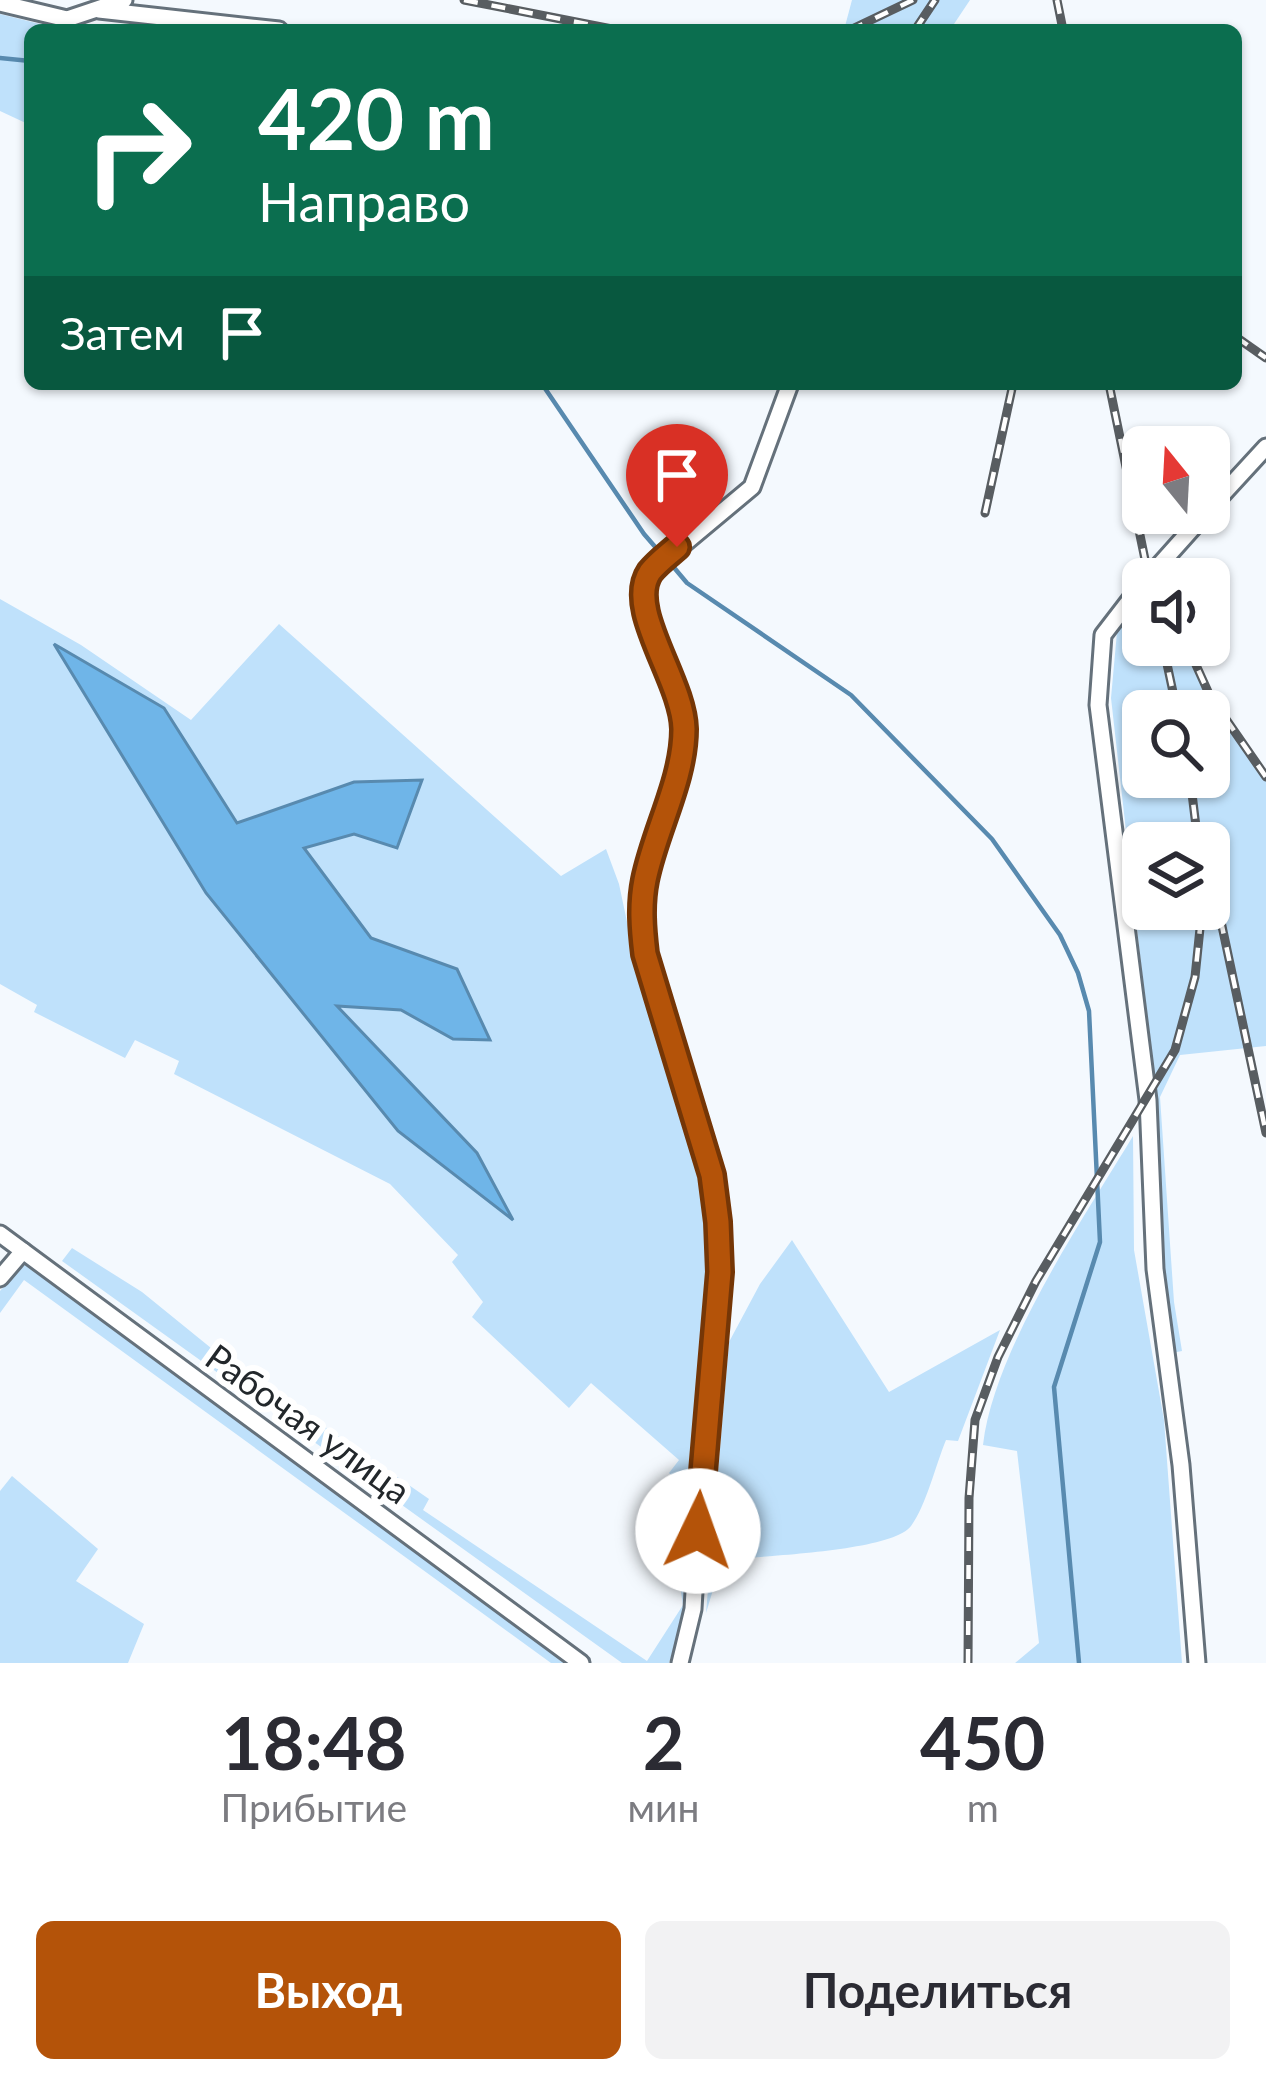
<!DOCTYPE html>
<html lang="ru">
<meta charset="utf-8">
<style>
body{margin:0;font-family:Lato,sans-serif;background:#f2f2f3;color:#2b2b33;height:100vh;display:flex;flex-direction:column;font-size:45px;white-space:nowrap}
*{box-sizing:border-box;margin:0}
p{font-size:39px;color:#7c7c81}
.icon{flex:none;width:66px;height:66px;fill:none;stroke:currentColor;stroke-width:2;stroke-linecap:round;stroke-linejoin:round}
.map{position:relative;height:1663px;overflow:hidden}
.drawer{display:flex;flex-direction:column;background:#fff;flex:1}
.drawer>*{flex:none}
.guide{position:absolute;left:24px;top:24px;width:1218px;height:366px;border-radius:18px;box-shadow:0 3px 9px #0004;background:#0b6e4f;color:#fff;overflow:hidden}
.needle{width:78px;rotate:342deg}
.buttons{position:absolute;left:1122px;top:426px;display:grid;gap:24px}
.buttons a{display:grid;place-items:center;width:108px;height:108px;border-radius:18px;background:#fff;box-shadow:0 3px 9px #0004;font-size:60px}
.pin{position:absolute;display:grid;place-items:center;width:102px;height:102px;color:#fff;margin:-123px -51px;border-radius:50% 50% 50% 0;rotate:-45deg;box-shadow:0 0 12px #0007}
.pin .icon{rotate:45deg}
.me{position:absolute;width:132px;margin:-66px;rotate:3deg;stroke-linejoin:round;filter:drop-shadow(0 0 9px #0008)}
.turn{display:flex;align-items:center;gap:42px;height:252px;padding:0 36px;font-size:54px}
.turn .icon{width:156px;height:156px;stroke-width:2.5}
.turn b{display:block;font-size:84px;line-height:102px}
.then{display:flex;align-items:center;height:114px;padding:0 36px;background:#0003;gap:24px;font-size:45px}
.eta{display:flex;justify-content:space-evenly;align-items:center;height:204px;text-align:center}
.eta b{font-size:72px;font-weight:700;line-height:84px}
.button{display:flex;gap:24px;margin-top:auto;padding:24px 36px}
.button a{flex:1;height:138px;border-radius:18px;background:#b45309;color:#fff;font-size:48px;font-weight:700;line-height:138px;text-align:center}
.button a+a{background:#f2f2f3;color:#2b2b33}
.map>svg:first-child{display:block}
.green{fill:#bfe1fb;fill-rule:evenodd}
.water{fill:#6fb5e8;stroke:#588aaf;stroke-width:3}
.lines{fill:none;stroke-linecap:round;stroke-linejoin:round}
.stream{stroke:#588aaf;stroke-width:4.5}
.street-casing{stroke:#65717b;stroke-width:21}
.street{stroke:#fff;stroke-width:15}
.rail-casing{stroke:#585d61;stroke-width:9}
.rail{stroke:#fff;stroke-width:4.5;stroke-dasharray:14;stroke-linecap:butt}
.route-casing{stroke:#753606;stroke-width:30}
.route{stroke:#b45309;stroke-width:21}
.labels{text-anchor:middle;stroke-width:12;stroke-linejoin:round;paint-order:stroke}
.street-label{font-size:36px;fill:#22272b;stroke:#fff}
</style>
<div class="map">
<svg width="1266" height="1663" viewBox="0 0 1266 1663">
<rect width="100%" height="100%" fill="#f4f9fe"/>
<g class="green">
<polygon points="852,0 970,0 950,30 844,30"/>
<polygon points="0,14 64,30 30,30 30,125 0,111"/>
<path d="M0,599L81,645L191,720L279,624L561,876L606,849L619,884L641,988L703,1179L714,1283L689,1600L669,1663H622L62,1261L72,1248L142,1292L211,1348L429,1499L423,1510L647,1661L683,1605L673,1539L682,1522L681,1485L669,1473L679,1460L591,1383L569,1408L472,1317L483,1302L452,1262L458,1255L390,1184L174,1074L179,1061L135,1040L125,1058L34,1012L37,1005L0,984ZM56,646L164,708L237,823L421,781L354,833L303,848L371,938L457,969L489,1040L453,1039L401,1010L336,1004L477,1153L398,1131L206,893Z"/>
<path d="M1143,599V645H1187L1209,693L1266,775V1046L1180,1055L1160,1097L1174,1302L1182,1351L1172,1353L1153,1229L1147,1017L1111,698L1117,632ZM1143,711H1209V777H1143ZM1143,843H1209V909H1143Z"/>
<path d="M1133,1136L1134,1250L1164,1420L1182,1663H1015L1039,1643L1017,1451L983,1445C994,1350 1083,1219 1133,1136Z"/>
<path d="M792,1240L889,1392L1000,1330L958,1441L946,1440C936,1464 926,1506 911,1526C892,1552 757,1556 722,1560L706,1613L729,1342L760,1284Z"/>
<polygon points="25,1262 538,1637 568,1663 551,1663 24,1280 0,1313 0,1291"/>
<polygon points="12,1476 98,1549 76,1581 144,1624 128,1663 0,1663 0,1491"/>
</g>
<polygon class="water" points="54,644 164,708 237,823 354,782 422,780 397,848 354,834 304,848 371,938 457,969 490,1040 453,1039 401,1010 337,1006 477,1153 513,1220 398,1131 206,893"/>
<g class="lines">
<g class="stream">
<polyline points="0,58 30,61"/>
<polyline points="542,384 644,534 663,556"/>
<polyline points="671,564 687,583 851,695 992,839 1060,935 1078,973 1089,1011 1100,1242 1054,1387 1079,1663"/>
</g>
<g class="street-casing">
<g id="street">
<polyline points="0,3 67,19 124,0"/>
<polyline points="99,10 279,30"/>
<polyline points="1209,509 1266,447"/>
<polyline points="1147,579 1206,513"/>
<polyline points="1143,583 1103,635 1098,705 1148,1100 1155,1269 1181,1465 1197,1663"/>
<polyline points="0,1234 581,1663"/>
<polyline points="0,1278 23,1251"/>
<path d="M680,1663L693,1609L702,1453L720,1272L719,1222L712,1175L645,954C642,929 639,904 645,879C656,829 687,776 684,724C681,663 632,634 649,573L752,487L790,384"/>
</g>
</g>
<use href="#street" class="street"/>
<g class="rail-casing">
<g id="rail">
<polyline points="464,0 617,30"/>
<polyline points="1057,0 1063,30"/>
<polyline points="850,30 913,0"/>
<polyline points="915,30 935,0"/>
<polyline points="1236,337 1266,358"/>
<polyline points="1109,384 1149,579"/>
<polyline points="985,513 1013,384"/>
<polyline points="1163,645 1177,711"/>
<polyline points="1187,645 1210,696 1266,777"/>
<polyline points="1190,777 1198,843"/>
<polyline points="1209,865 1266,1133"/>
<polyline points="968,1663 969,1498 975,1420 998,1357 1036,1281 1175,1050 1195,977 1202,909"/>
</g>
</g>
<use href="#rail" class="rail"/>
</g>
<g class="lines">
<g class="route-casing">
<path id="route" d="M677,547C669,554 657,563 650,572C625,609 683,680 684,729C684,780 655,830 645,880C640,905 642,929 645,954L712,1175L718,1222L720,1272L698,1531"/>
</g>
<use href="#route" class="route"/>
</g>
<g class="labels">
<g class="street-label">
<text transform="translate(308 1424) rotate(36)" y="13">Рабочая улица</text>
</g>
</g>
</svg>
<div class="buttons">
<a><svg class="needle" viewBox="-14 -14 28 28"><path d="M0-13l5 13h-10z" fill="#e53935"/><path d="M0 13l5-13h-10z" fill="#7c7c81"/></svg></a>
<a><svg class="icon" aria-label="sound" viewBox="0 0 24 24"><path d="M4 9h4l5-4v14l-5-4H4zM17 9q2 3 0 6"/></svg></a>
<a><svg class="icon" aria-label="search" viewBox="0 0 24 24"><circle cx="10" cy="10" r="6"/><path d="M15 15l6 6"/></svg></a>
<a><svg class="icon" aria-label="layers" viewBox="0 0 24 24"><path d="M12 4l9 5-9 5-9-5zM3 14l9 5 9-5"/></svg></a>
</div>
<div class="pin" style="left:677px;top:547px;background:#d93025"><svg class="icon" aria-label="arrive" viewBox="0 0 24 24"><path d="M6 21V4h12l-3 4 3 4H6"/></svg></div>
<svg class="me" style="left:698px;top:1531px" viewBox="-20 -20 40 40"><circle r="19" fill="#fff"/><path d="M0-13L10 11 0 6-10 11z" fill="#b45309"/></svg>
<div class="guide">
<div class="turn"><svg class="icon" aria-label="right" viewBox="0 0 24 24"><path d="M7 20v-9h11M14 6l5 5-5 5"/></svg><div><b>420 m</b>Направо</div></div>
<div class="then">Затем<svg class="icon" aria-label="arrive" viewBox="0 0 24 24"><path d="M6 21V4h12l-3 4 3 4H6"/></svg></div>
</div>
</div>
<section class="drawer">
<div class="eta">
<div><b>18:48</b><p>Прибытие</p></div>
<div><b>2</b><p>мин</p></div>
<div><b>450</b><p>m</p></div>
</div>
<div class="button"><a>Выход</a><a>Поделиться</a></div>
</section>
